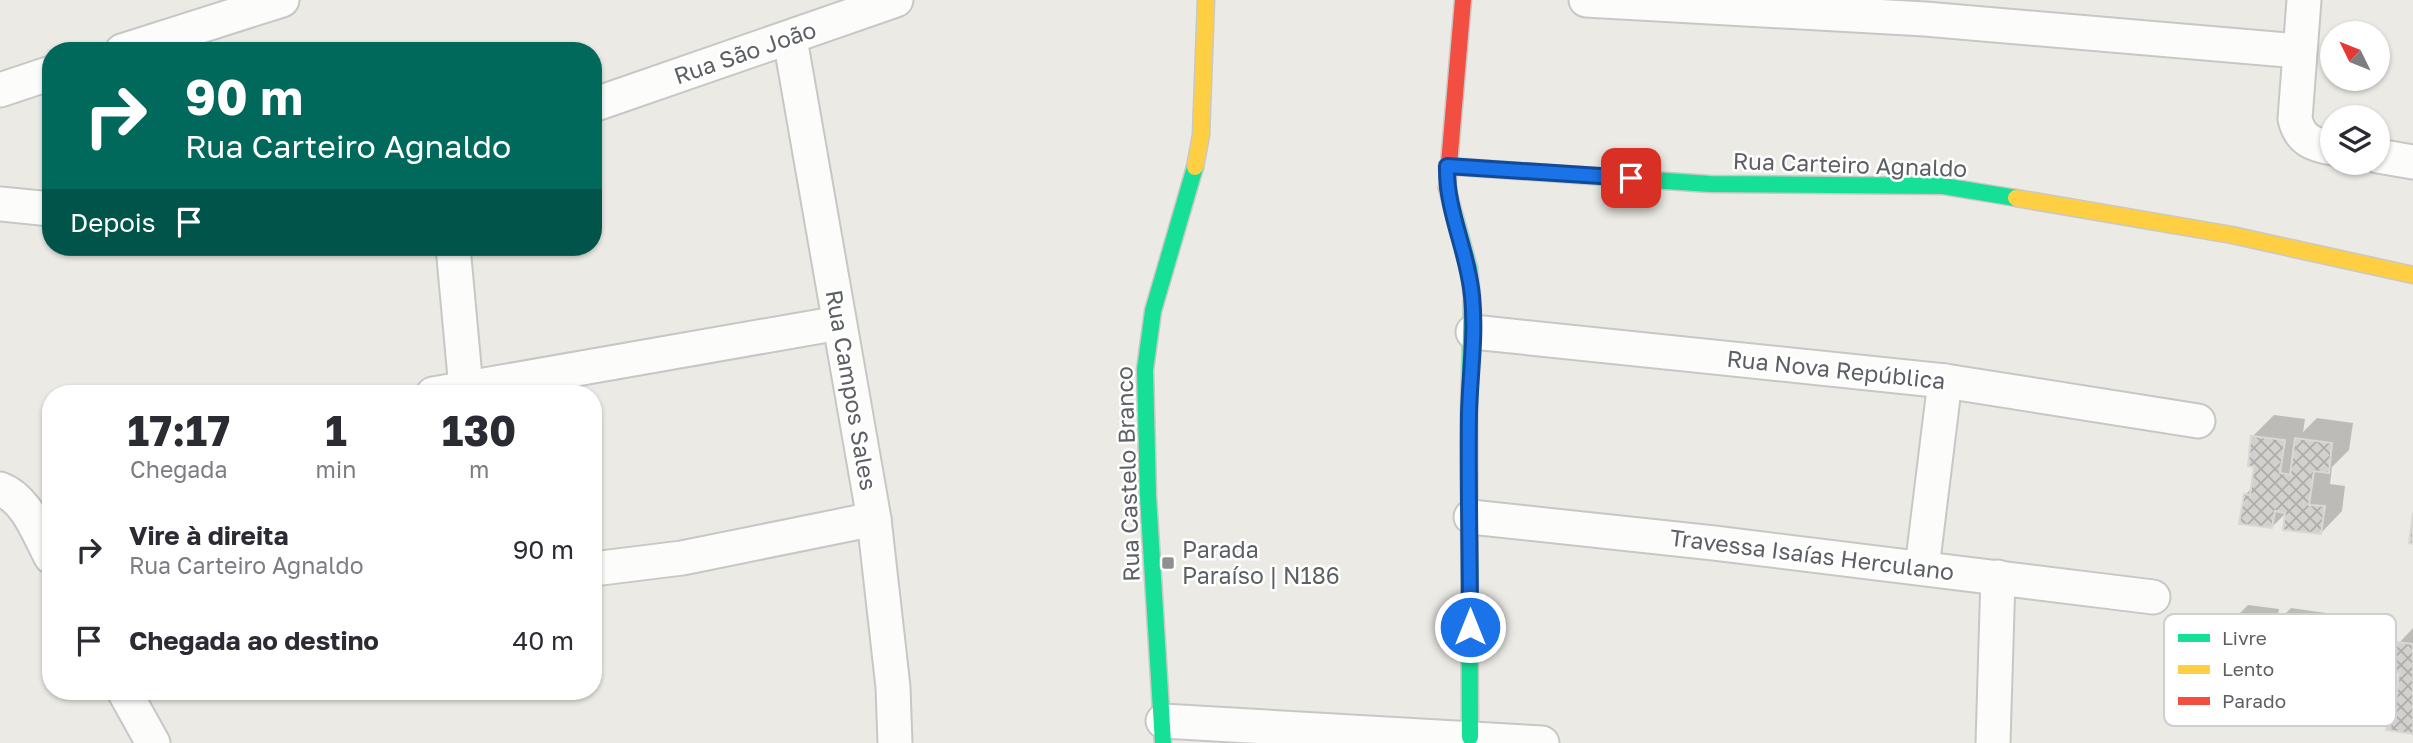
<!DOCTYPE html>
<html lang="pt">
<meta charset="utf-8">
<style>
body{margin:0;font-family:"Golos Text",sans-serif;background:#f7f7f7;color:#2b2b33;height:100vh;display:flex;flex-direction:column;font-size:26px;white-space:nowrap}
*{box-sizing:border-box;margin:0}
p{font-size:23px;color:#7c7c81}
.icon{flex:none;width:38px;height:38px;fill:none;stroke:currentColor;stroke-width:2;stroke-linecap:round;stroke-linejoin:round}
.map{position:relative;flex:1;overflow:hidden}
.drawer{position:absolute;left:42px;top:385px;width:560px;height:315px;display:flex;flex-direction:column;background:#fff;border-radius:28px;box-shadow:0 2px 5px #0004}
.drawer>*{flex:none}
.banner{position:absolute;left:42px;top:42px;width:560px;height:214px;border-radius:28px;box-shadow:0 2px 5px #0004;background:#00695c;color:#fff;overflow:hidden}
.needle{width:46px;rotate:313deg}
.tools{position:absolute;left:2320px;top:21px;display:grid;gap:14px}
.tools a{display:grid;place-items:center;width:70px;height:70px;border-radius:50%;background:#fff;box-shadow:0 2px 5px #0004;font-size:35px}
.pin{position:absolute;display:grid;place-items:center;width:60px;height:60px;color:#fff;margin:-30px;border-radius:14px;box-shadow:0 4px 10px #0006}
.me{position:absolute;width:77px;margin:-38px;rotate:0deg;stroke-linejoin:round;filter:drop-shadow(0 0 5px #0008)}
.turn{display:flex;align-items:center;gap:24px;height:147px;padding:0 28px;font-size:32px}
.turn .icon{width:91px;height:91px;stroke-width:2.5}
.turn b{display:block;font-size:49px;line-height:60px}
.then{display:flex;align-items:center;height:66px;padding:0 28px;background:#0003;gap:14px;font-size:26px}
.eta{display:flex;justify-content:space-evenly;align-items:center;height:119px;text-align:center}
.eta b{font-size:42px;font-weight:700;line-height:49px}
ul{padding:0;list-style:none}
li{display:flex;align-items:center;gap:21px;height:91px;padding:0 28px}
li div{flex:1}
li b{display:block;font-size:26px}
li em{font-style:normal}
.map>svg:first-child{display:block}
.shadow{fill:#0003}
.building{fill:url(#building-cross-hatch);stroke:#dad8d4;stroke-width:2}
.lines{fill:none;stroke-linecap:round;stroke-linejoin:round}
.street-casing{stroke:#c7c7c6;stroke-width:37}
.fast-casing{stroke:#c8c8c7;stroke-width:19}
.slow-casing{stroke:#c8c8c7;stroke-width:19}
.jam-casing{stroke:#c8c8c7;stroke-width:19}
.street{stroke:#fcfcfb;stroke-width:33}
.fast{stroke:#16e098;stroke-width:16}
.slow{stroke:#ffcf43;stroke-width:16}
.jam{stroke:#f24e42;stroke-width:16}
.route-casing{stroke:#114b97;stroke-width:18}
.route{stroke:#1a73e8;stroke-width:12}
.poi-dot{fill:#8e9090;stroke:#fff;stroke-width:2.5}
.labels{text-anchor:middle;stroke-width:5;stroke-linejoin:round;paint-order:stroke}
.street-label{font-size:23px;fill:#5c5f63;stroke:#fff}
.poi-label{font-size:23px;fill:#5c5f63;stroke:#fff;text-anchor:start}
.key{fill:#fff;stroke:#cecfd0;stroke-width:2}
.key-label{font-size:19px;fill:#5c5f63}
</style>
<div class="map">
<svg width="2413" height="743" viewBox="0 0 2413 743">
<defs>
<pattern id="building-cross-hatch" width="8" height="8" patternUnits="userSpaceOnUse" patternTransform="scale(1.75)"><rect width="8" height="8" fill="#d2d1ce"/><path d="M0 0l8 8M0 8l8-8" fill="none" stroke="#aeadab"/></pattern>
</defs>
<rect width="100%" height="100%" fill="#ebeae5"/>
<g class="shadow">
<polygon points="2274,415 2305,419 2303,432 2317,418 2353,423 2349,450 2332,467 2330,484 2345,486 2342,511 2321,533 2288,511 2272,527 2245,495 2253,487 2256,465 2253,436"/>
<polygon points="2248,605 2279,609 2277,622 2291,608 2326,613 2323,640 2306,657 2304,674 2319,676 2316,702 2294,723 2262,700 2246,716 2219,685 2227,677 2230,655 2227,626"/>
<polygon points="2413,628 2413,732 2391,701 2399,693 2399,643"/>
<polygon points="1229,732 1268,743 1219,743"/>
</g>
<g class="building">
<polygon points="2251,436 2285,440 2280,473 2290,475 2295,438 2332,443 2329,473 2314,471 2309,505 2325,506 2321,534 2283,530 2285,513 2275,511 2272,528 2239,524 2244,494 2250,495 2254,467 2248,466"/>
<polygon points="2413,513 2413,544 2409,543"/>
<polygon points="2397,642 2413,644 2413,734 2386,730 2390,700 2396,701 2399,673 2393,672"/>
</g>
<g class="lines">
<g class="street-casing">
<g id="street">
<polyline points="1586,0 1925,19 2298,51"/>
<path d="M2304,0L2295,119C2300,140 2313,145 2333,148"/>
<polyline points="790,39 874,519 893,687 895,743"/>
<polyline points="122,51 282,0"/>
<polyline points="0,90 51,73"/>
<polyline points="593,105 896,0"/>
<polyline points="2378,156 2413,162"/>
<polyline points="0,204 51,209"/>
<polyline points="453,247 466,388"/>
<polyline points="1473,332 1945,381 2198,421"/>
<polyline points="433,394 839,323"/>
<path d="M0,489C27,499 38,533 51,557"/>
<polyline points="1471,517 1714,543 2153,597"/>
<polyline points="1922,568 1945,381"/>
<polyline points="593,569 682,558 874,519"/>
<polyline points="124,691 153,743"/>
<polyline points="1163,721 1542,743"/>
<polyline points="1993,743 1998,577"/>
</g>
</g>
<g class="fast-casing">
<g id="fast">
<polyline points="1447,166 1710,184 1943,186 2016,198"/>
<polyline points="1447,188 1469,268 1472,298 1469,412 1470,737"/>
<polyline points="1163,743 1148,496 1145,370 1153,311 1195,167"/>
</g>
</g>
<g class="slow-casing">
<g id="slow">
<polyline points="1195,167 1201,135 1206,0"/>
<polyline points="2016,198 2232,235 2413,275"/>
</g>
</g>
<g class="jam-casing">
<polyline id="jam" points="1447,188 1463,0"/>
</g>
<use href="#street" class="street"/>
<use href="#fast" class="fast"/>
<use href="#slow" class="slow"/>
<use href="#jam" class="jam"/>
</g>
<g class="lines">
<g class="route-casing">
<path id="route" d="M1470,627C1470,556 1468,484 1469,413C1470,374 1476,335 1472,296C1468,251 1446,212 1447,166L1631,178"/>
</g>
<use href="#route" class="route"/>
</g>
<rect class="poi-dot" x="1161" y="556" width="14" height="14" rx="3.5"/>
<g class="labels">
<g class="street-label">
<text transform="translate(745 53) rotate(-19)" y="8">Rua São João</text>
<text transform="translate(1850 165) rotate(2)" y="8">Rua Carteiro Agnaldo</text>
<text transform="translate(1836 370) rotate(6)" y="8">Rua Nova República</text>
<text transform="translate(851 390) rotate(80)" y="8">Rua Campos Sales</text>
<text transform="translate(1128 474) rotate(-92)" y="8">Rua Castelo Branco</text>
<text transform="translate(1812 555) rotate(7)" y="8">Travessa Isaías Herculano</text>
</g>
<g class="poi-label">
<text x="1182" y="558">Parada<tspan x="1182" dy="26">Paraíso | N186</tspan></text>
</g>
</g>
<rect x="2164" y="614" width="232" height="112" rx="10" class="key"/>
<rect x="2178" y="634" width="32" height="8" fill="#16e098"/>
<rect x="2178" y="665" width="32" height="9" fill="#ffcf43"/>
<rect x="2178" y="697" width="32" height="8" fill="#f24e42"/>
<g class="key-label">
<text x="2222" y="645">Livre</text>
<text x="2222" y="676">Lento</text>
<text x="2222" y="708">Parado</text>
</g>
</svg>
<div class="tools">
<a><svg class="needle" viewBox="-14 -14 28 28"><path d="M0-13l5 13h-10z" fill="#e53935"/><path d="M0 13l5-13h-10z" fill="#7c7c81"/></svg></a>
<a><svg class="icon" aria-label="layers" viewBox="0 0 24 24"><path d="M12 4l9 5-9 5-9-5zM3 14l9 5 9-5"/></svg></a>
</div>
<div class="pin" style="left:1631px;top:178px;background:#d93025"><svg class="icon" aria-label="arrive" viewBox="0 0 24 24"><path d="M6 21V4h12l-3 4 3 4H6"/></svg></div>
<svg class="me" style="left:1470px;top:627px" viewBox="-20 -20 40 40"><circle r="17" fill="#1a73e8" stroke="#fff" stroke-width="3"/><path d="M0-11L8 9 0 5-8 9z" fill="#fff"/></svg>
<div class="banner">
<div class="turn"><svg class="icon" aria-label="right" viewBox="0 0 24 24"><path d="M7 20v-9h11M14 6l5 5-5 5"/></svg><div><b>90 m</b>Rua Carteiro Agnaldo</div></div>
<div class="then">Depois<svg class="icon" aria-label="arrive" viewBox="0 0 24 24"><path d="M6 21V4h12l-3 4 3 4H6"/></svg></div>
</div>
<section class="drawer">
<div class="eta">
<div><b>17:17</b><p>Chegada</p></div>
<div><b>1</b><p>min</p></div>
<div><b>130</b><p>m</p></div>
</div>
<ul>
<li><svg class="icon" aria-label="right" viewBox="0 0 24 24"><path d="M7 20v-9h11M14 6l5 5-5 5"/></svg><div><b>Vire à direita</b><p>Rua Carteiro Agnaldo</p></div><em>90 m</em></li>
<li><svg class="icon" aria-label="arrive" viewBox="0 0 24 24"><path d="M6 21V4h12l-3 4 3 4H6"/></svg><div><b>Chegada ao destino</b></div><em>40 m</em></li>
</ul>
</section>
</div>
